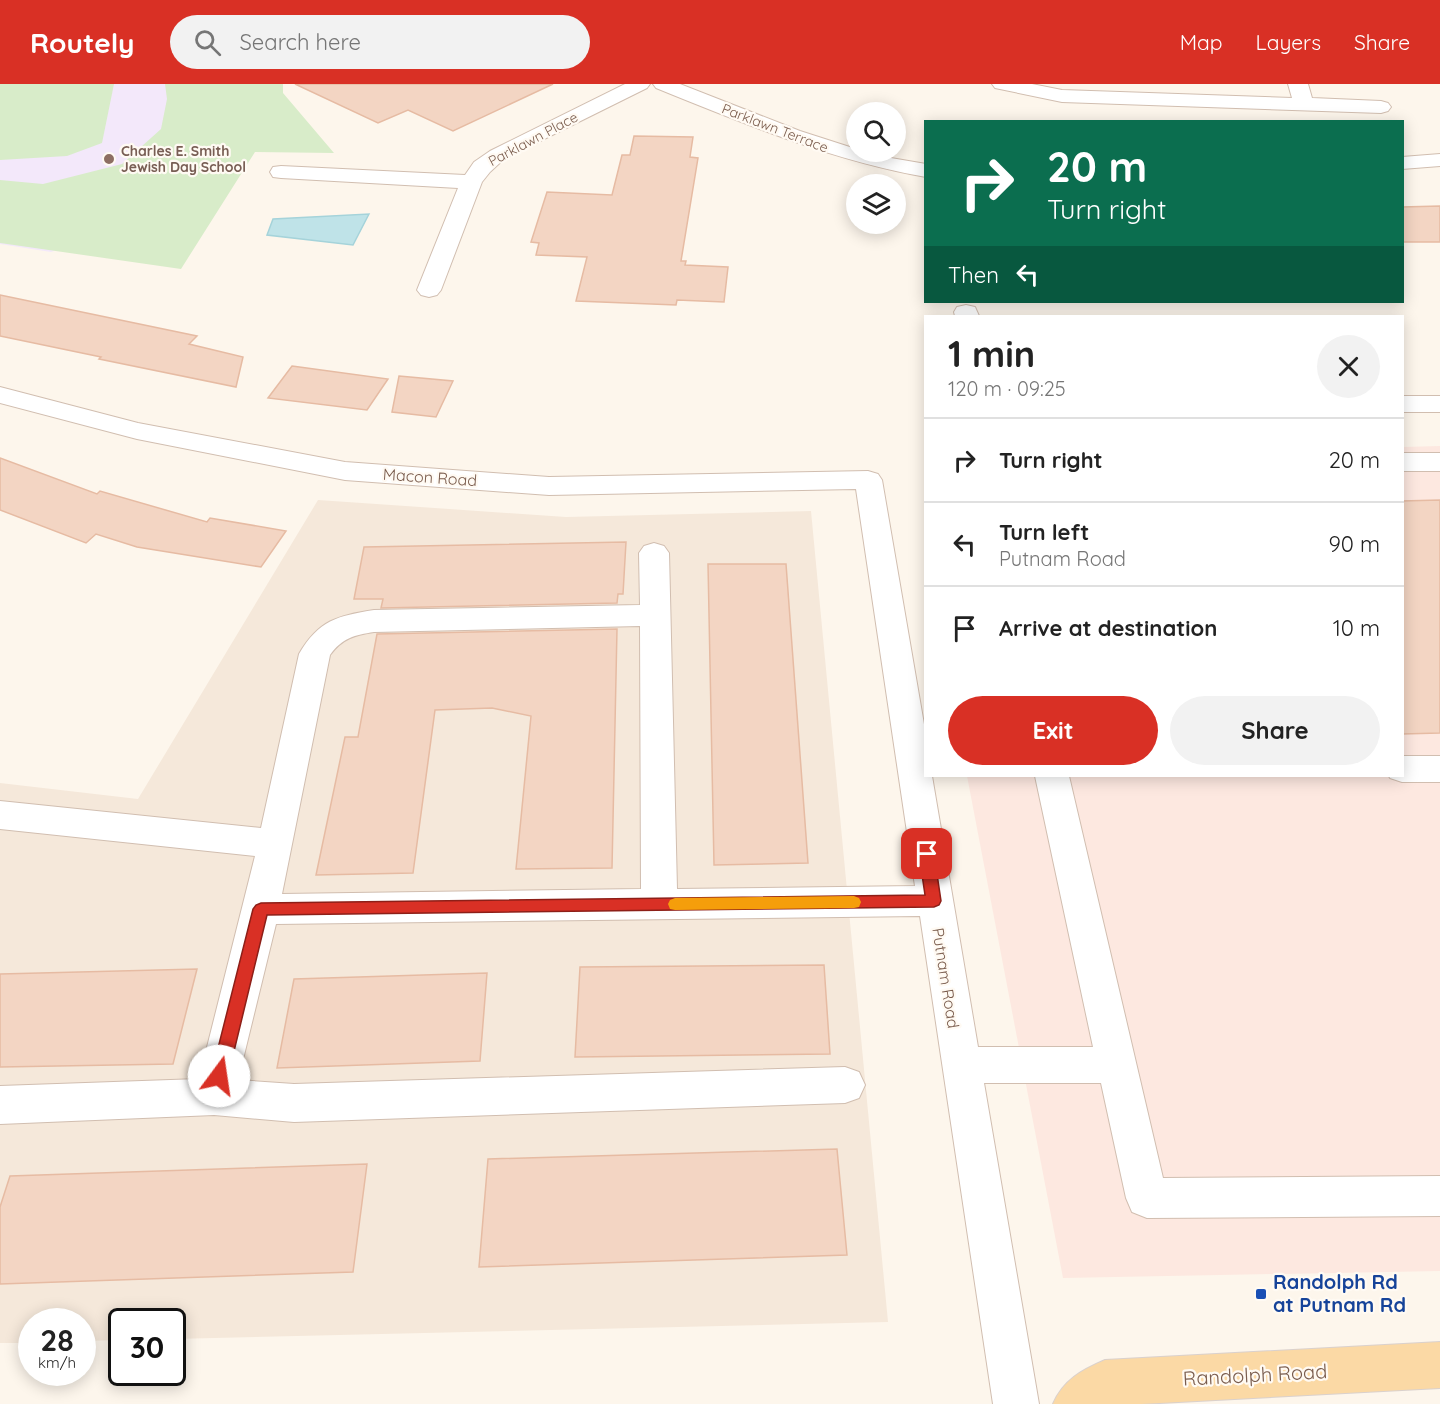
<!DOCTYPE html>
<meta charset="utf-8">
<style>
body{margin:0;font-family:Quicksand,sans-serif;background:#f2f2f2;color:#222;height:100vh;display:flex;flex-direction:column;font-size:22px;white-space:nowrap}
*{box-sizing:border-box;margin:0}
p{font-size:20px;color:#767676}
.icon{flex:none;width:33px;height:33px;fill:none;stroke:currentColor;stroke-width:2;stroke-linecap:round;stroke-linejoin:round}
.map{position:relative;flex:1;overflow:hidden}
.drawer{position:absolute;left:924px;top:231px;width:480px;height:462px;display:flex;flex-direction:column;background:#fff;border-radius:0px;box-shadow:0 3px 15px #0003}
.drawer>*{flex:none}
.top-card{position:absolute;left:924px;top:36px;width:480px;height:183px;border-radius:0px;box-shadow:0 3px 15px #0003;background:#0b6e4f;color:#fff;overflow:hidden}
.buttons{position:absolute;left:846px;top:18px;display:grid;gap:12px}
.buttons a{display:grid;place-items:center;width:60px;height:60px;border-radius:50%;background:#fff;box-shadow:0 3px 15px #0003;font-size:30px}
.speed{position:absolute;left:18px;top:1224px;display:flex;gap:12px;font-size:30px;font-weight:700;text-align:center}
.speed>*{display:grid;place-content:center;width:78px;height:78px;border-radius:50%;background:#fff;box-shadow:0 3px 15px #0003;line-height:1}
.speed small{font-size:15px;font-weight:400}
.speed .limit{border:3px solid #111;border-radius:9px;background:#fff;color:#111}
.pin{position:absolute;display:grid;place-items:center;width:51px;height:51px;color:#fff;margin:-26px;border-radius:12px;box-shadow:0 3px 9px #0006}
.me{position:absolute;width:66px;margin:-33px;rotate:14deg;stroke-linejoin:round;filter:drop-shadow(0 0 4px #0008)}
.turn{display:flex;align-items:center;gap:21px;height:126px;padding:0 24px;font-size:27px}
.turn .icon{width:78px;height:78px;stroke-width:2.5}
.turn b{display:block;font-size:42px;line-height:51px}
.then{display:flex;align-items:center;height:57px;padding:0 24px;background:#0003;gap:12px;font-size:22px}
.round{display:grid;place-items:center;flex:none;width:63px;height:63px;border-radius:32px;background:#f2f2f2}
.summary{display:flex;align-items:center;justify-content:space-between;height:102px;padding:0 24px}
h1{font-size:36px;font-weight:700;line-height:45px}
.primary-button{display:flex;gap:12px;margin-top:auto;padding:12px 24px}
.primary-button a{flex:1;height:69px;border-radius:36px;background:#d93025;color:#fff;font-size:24px;font-weight:700;line-height:69px;text-align:center}
.primary-button a+a{background:#f2f2f2;color:#222}
ul{padding:0;list-style:none}
li{display:flex;align-items:center;gap:18px;height:84px;padding:0 24px;border-top:2px solid #e0e0e0}
li div{flex:1}
li b{display:block;font-size:22px}
li em{font-style:normal}
header{display:flex;align-items:center;gap:36px;box-sizing:border-box;height:84px;padding:0 30px;background:#d93025;color:#fff}
header strong{font-size:28px}
nav{display:flex;gap:33px;margin-inline-start:auto;font-size:21px}
.search{width:420px;height:54px;background:#f2f2f2;display:flex;align-items:center;gap:15px;box-sizing:border-box;padding:0 21px;border-radius:33px;color:#767676;font-size:22px}
.map>svg:first-child{display:block}
.residential{fill:#f5e8da}
.commercial{fill:#fde8e0}
.education{fill:#f3e8fa}
.green{fill:#d8ecc9}
.water{fill:#bfe3e8;stroke:#a5d3da;stroke-width:1.5}
.building{fill:#f3d5c3;stroke:#e6bba3;stroke-width:1.5}
.lines{fill:none;stroke-linecap:round;stroke-linejoin:round}
.minor-casing{stroke:#d1beb0;stroke-width:2}
.major-casing{stroke:#dad1cd;stroke-width:2}
.minor{fill:#fff;fill-rule:evenodd}
.major{fill:#fbd9a5;fill-rule:evenodd}
.route{fill:#d93025;stroke:#8d1f18;stroke-width:1.5}
.slow{fill:#f59e0b}
.education-dot{fill:#8d6e63;stroke:#fffaf3;stroke-width:2}
.transit-dot{fill:#1a4fb4;stroke:#fffaf3;stroke-width:2}
.labels{text-anchor:middle;stroke-width:4.5;stroke-linejoin:round;paint-order:stroke}
.far-street-label{font-size:14px;fill:#7a5c4d;stroke:#fffaf3}
.far-education-label{font-size:14px;font-weight:bold;fill:#785e54;stroke:#fffaf3;text-anchor:start}
.street-label{font-size:16px;fill:#7a5c4d;stroke:#fffaf3}
.near-transit-label{font-size:20px;font-weight:bold;fill:#164399;stroke:#fffaf3;text-anchor:start}
.near-street-label{font-size:20px;fill:#7a5c4d;stroke:#fffaf3}
</style>
<header>
<strong>Routely</strong>
<div class="search"><svg class="icon" aria-label="search" viewBox="0 0 24 24"><circle cx="10" cy="10" r="6"/><path d="M15 15l6 6"/></svg>Search here</div>
<nav><a>Map</a><a>Layers</a><a>Share</a></nav>
</header>
<div class="map">
<svg width="1440" height="1320" viewBox="0 0 1440 1320">
<rect width="100%" height="100%" fill="#fdf6ec"/>
<polygon class="residential" points="318,416 566,433 811,427 888,1238 173,1255 172,1238 122,1238 121,1256 83,1257 82,1238 32,1238 31,1259 0,1259 0,699 138,715"/>
<polygon class="commercial" points="1440,362 1440,1187 1063,1194 967,692 1402,692 1403,363"/>
<polygon class="education" points="0,0 243,0 193,121 51,168 0,160"/>
<g class="green">
<polygon points="0,0 114,0 102,59 67,72 0,76"/>
<polygon points="165,0 283,0 283,9 334,69 255,68 181,185 0,159 0,96 43,100 122,80 161,45 167,15"/>
</g>
<polygon class="water" points="369,130 353,161 267,151 273,135"/>
<g class="building">
<polygon points="295,0 553,0 453,47 408,26 378,39"/>
<polygon points="634,52 693,53 690,73 698,74 681,177 686,177 685,181 728,183 724,218 677,216 676,221 576,217 587,173 536,171 539,159 531,158 547,108 612,111 622,71 630,71"/>
<polygon points="1440,122 1440,158 1402,158 1402,123"/>
<polygon points="0,211 197,252 189,260 243,273 236,303 99,275 101,273 0,252"/>
<polygon points="292,282 388,295 367,326 268,314"/>
<polygon points="399,292 453,297 436,333 392,328"/>
<polygon points="0,374 97,410 100,407 207,438 210,434 286,447 261,483 137,463 96,450 86,459 0,426"/>
<polygon points="1440,416 1440,649 1402,650 1402,417"/>
<polygon points="626,458 623,510 618,510 617,519 381,524 383,515 354,515 364,463"/>
<polygon points="708,480 786,480 808,779 714,781"/>
<polygon points="617,545 612,784 516,785 531,632 492,624 435,626 413,789 316,791 345,653 358,653 377,550"/>
<polygon points="824,881 830,970 575,973 580,883"/>
<polygon points="197,885 173,980 0,983 0,890"/>
<polygon points="487,889 480,977 277,984 294,895"/>
<polygon points="837,1065 847,1171 479,1183 488,1075"/>
<polygon points="367,1080 353,1188 0,1200 0,1123 10,1092"/>
</g>
<g class="lines">
<g class="minor-casing">
<g id="minor">
<polygon points="625,0 650,0 647,4 504,75 490,88 482,98 441,206 437,211 429,213 421,211 417,206 458,104 281,94 273,93 270,88 273,83 281,82 465,91 474,78 490,67"/>
<path d="M653,0H680L800,47L856,65V68L926,80V93C831,76 745,40 656,4Z"/>
<polygon points="992,0 1032,0 1062,6 1292,14 1288,0 1308,0 1312,14 1381,17 1388,19 1391,23 1388,27 1381,29 1062,18 995,4"/>
<polygon points="1440,70 1440,82 1402,85 1402,73"/>
<polygon points="966,221 975,223 979,232 955,232 954,228 957,223"/>
<path d="M0,303L138,339L345,378L549,393L868,387L878,390L882,396L926,652V692H932L978,963H1093L1035,692H1069L1163,1094L1440,1092V1132L1147,1134L1132,1128L1126,1114L1101,999H984L1039,1320H993L920,832L276,840L238,996L294,1000L845,983L859,988L865,1001L859,1014L845,1019L294,1038L214,1031L0,1040V1002L199,995L255,772L0,745V717L261,744L299,570C319,536 337,532 374,526L640,521L639,469L644,462L654,459L664,462L669,469L677,805L915,802L856,405L549,411L345,396L137,355L0,319ZM640,542L641,805L282,810L330,571C342,554 355,551 374,548Z"/>
<rect x="1402" y="312" width="38" height="16"/>
<rect x="1402" y="369" width="38" height="18"/>
<polygon points="1402,672 1440,672 1440,698 1402,698 1390,694 1389,692 1402,692"/>
</g>
</g>
<g class="major-casing">
<path id="major" d="M1440,1258V1304L1141,1320H1053C1063,1296 1082,1286 1105,1276Z"/>
</g>
<use href="#minor" class="minor"/>
<use href="#major" class="major"/>
</g>
<polygon class="route" points="927,764 932,766 934,770 941,817 939,821 934,823 267,831 228,992 225,998 219,1000 213,998 211,992 253,825 256,821 261,819 925,811 919,770 921,766"/>
<polygon class="slow" points="854,812 859,814 861,818 859,823 854,824 675,826 670,825 668,820 670,816 675,814"/>
<circle class="education-dot" cx="109" cy="75" r="6"/>
<rect class="transit-dot" x="1255" y="1204" width="12" height="12" rx="3"/>
<g class="labels">
<g class="far-street-label">
<text transform="translate(775 44) rotate(21)" y="5">Parklawn Terrace</text>
<text transform="translate(533 55) rotate(-28)" y="5">Parklawn Place</text>
</g>
<g class="far-education-label">
<text x="121" y="72">Charles E. Smith<tspan x="121" dy="16">Jewish Day School</tspan></text>
</g>
<g class="street-label">
<text transform="translate(430 393) rotate(4)" y="6">Macon Road</text>
<text transform="translate(946 894) rotate(81)" y="6">Putnam Road</text>
</g>
<g class="near-transit-label">
<text x="1273" y="1205">Randolph Rd<tspan x="1273" dy="23">at Putnam Rd</tspan></text>
</g>
<g class="near-street-label">
<text transform="translate(1255 1291) rotate(-3)" y="7">Randolph Road</text>
</g>
</g>
</svg>
<div class="buttons">
<a><svg class="icon" aria-label="search" viewBox="0 0 24 24"><circle cx="10" cy="10" r="6"/><path d="M15 15l6 6"/></svg></a>
<a><svg class="icon" aria-label="layers" viewBox="0 0 24 24"><path d="M12 4l9 5-9 5-9-5zM3 14l9 5 9-5"/></svg></a>
</div>
<div class="speed"><div>28<small>km/h</small></div><div class="limit">30</div></div>
<div class="pin" style="left:927px;top:770px;background:#d93025"><svg class="icon" aria-label="arrive" viewBox="0 0 24 24"><path d="M6 21V4h12l-3 4 3 4H6"/></svg></div>
<svg class="me" style="left:219px;top:992px" viewBox="-20 -20 40 40"><circle r="19" fill="#fff"/><path d="M0-13L10 11 0 6-10 11z" fill="#d93025"/></svg>
<div class="top-card">
<div class="turn"><svg class="icon" aria-label="right" viewBox="0 0 24 24"><path d="M7 20v-9h11M14 6l5 5-5 5"/></svg><div><b>20 m</b>Turn right</div></div>
<div class="then">Then<svg class="icon" aria-label="left" viewBox="0 0 24 24"><path d="M17 20v-9H6M10 6l-5 5 5 5"/></svg></div>
</div>
<section class="drawer">
<div class="summary"><div><h1>1 min</h1><p>120 m · 09:25</p></div><a class="round"><svg class="icon" aria-label="close" viewBox="0 0 24 24"><path d="M6 6l12 12M18 6L6 18"/></svg></a></div>
<ul>
<li><svg class="icon" aria-label="right" viewBox="0 0 24 24"><path d="M7 20v-9h11M14 6l5 5-5 5"/></svg><div><b>Turn right</b></div><em>20 m</em></li>
<li><svg class="icon" aria-label="left" viewBox="0 0 24 24"><path d="M17 20v-9H6M10 6l-5 5 5 5"/></svg><div><b>Turn left</b><p>Putnam Road</p></div><em>90 m</em></li>
<li><svg class="icon" aria-label="arrive" viewBox="0 0 24 24"><path d="M6 21V4h12l-3 4 3 4H6"/></svg><div><b>Arrive at destination</b></div><em>10 m</em></li>
</ul>
<div class="primary-button"><a>Exit</a><a>Share</a></div>
</section>
</div>
